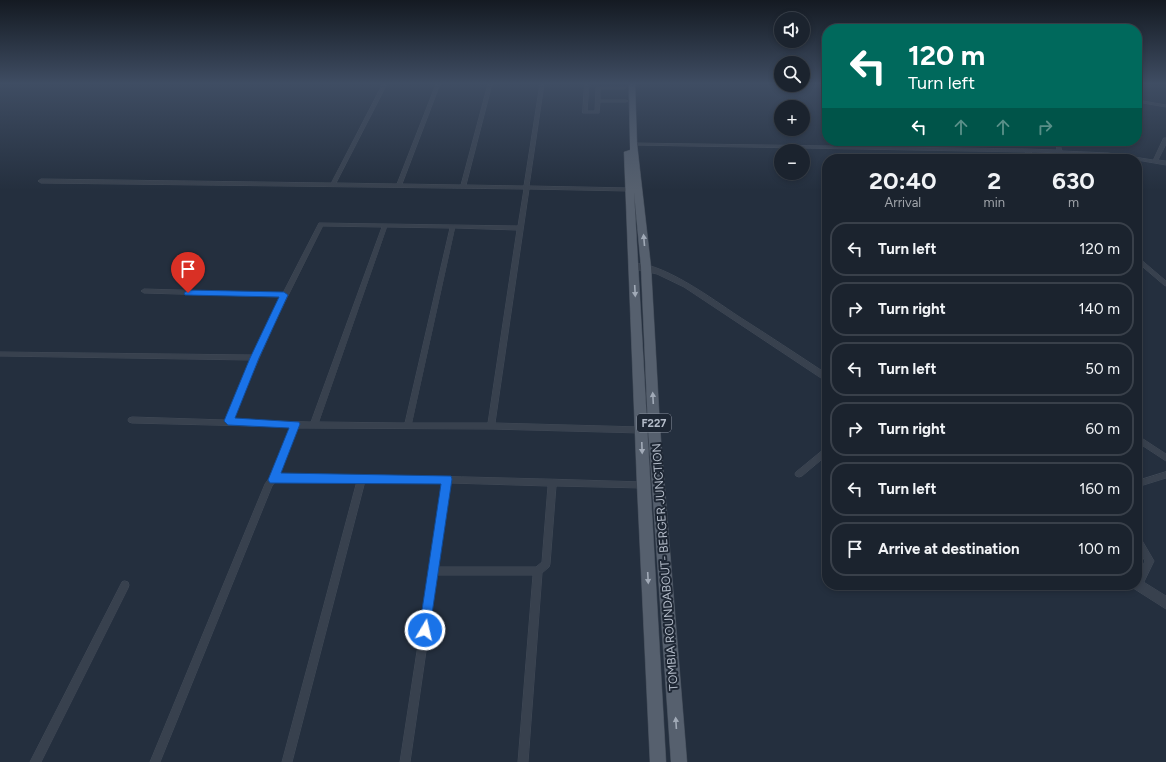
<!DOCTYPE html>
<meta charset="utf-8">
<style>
body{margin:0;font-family:Figtree,sans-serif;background:#282f3a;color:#f1f3f6;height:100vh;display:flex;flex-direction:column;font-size:15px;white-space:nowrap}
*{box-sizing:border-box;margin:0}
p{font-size:13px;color:#a0a4aa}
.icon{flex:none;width:22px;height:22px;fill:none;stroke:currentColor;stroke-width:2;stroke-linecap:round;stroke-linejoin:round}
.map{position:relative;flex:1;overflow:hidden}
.side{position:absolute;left:822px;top:154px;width:320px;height:436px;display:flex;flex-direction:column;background:#1b232e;border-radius:16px;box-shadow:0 2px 6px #0003,0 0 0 1px #39404a}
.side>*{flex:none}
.guide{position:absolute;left:822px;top:24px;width:320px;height:122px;border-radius:16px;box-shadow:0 2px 6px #0003,0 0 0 1px #39404a;background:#00695c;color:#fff;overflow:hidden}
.fabs{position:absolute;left:774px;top:12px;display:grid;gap:8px}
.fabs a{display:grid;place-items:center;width:36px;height:36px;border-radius:50%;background:#1b232e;box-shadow:0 2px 6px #0003,0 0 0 1px #39404a;font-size:20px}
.pin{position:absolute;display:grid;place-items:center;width:34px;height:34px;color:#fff;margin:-41px -17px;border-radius:50% 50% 50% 0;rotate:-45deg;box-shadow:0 0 4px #0007}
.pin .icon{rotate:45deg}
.me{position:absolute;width:44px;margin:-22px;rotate:9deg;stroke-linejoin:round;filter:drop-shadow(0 0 3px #0008)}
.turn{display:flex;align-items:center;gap:14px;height:84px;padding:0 20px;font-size:18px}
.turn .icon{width:52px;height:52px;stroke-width:2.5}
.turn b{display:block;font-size:28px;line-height:34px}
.lanes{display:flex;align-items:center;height:38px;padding:0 20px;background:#0003;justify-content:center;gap:20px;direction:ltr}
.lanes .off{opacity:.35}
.eta{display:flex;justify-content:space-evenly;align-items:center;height:68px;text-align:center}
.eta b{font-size:24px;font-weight:700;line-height:28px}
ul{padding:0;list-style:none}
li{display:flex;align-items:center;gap:12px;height:54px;margin:0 8px 6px;padding:0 12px;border:2px solid #39404a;border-radius:16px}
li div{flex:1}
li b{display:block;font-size:15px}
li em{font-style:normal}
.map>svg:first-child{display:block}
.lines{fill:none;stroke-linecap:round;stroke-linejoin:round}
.minor-casing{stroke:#414a57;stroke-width:1}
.tertiary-casing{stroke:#414a57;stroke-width:1}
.primary-casing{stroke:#414a57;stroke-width:1}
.minor{fill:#38414e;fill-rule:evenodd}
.tertiary{fill:#38414e;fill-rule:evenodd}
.primary{fill:#56606e;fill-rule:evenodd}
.oneway{fill:#a1aab7}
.route{fill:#1a73e8;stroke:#114b97}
.labels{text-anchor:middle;stroke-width:4;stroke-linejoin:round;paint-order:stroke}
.shield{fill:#1d2633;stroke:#878f9c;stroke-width:1}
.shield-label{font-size:11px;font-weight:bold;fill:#b4bcc9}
.street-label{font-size:12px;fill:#b4bcc9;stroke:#1d2633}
</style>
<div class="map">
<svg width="1166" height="762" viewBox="0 0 1166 762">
<rect width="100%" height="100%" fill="#242f3e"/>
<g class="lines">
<g class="minor-casing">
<g id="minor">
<path d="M383,84H387L336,183L397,184L436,84H440L402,184L461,185L488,84H492L466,185L524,186L540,84H544L529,186L631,188V190L629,191L529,189L495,423L641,427L644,428L645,430L644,432L641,433L491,429L298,428L279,474C401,475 522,478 643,482L646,483L647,485L646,487L643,488L556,486L550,564L549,567L542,573L528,762H518L533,575H437L410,762H400L443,482L365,481L292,762H282L357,481L279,480L276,481L272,486L160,762H150L265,484L270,477L291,427L132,423L129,422L128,420L129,418L132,417L225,420L251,360L0,356V352L253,355L281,297L144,293L141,291L144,289L283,293L319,223L518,226L524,189L41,183L38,181L41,179L331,183ZM323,226L382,227L311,422L232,420L275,322ZM387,227L450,228L405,423L319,422ZM455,228L517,230L488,423H412ZM450,483L548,486L542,562L536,567H438Z"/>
<polygon points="585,84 589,84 587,111 595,111 596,88 598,87 626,87 626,88 624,89 600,89 600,100 626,100 628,101 626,102 600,102 599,113 583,113"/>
<polygon points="1137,100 1166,105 1166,107 1137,102"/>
<polygon points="1164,138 1166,138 1166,144 1158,160 1166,161 1166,165 1137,160 1137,159 1108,155 1036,152 1031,152 1036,159 1031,159 1025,152 633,145 631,144 633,143 1026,149 1057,150 1055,141 1059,141 1062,151 1108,153 1153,160"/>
<polygon points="1137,257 1139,258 1166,281 1166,286 1164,285 1137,262"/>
<polygon points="1137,435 1166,454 1166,461 1137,442"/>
<polygon points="827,448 827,455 802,476 799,477 796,476 795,474 796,472 824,449"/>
<polygon points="1166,472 1166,478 1137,487 1137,481"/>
<polygon points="1137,536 1140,537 1154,561 1141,588 1138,589 1135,588 1134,585 1137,585 1137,578 1145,561 1137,548"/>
<polygon points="125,581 128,582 129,585 128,588 41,762 30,762 122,582"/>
</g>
</g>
<g class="tertiary-casing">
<g id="tertiary">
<path d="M630,264C658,258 715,301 738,316C768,335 798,355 827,374V382L684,287L657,274L630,268Z"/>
<polygon points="1137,578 1166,596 1166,609 1133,588 1132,585 1137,585"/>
</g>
</g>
<g class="primary-casing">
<polygon id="primary" points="629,84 635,84 637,144 651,267 660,428 687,762 671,762 648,428 641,267 634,192 666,762 650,762 637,485 624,152 630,150"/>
</g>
<use href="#minor" class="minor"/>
<use href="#tertiary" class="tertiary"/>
<use href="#primary" class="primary"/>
</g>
<defs><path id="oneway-solid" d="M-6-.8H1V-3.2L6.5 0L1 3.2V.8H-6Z"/></defs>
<g class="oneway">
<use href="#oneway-solid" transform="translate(644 240) rotate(-95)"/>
<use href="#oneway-solid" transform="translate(635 291) rotate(87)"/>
<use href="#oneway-solid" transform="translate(653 398) rotate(-93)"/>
<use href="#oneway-solid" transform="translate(642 448) rotate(88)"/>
<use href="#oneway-solid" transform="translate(648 578) rotate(87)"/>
<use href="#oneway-solid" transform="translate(676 723) rotate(-94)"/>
</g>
<linearGradient id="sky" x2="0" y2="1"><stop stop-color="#141a22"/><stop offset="0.44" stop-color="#3f4d63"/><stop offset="1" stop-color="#3f4d63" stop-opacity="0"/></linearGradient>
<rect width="1166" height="190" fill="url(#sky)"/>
<polygon class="route" points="188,290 284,292 288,295 259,358 235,418 299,422 300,424 281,473 451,476 452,479 429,634 425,636 421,634 419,630 441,484 270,483 268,480 289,428 228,425 224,421 250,358 279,297 185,295 184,293"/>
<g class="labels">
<rect class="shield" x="637" y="414" width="34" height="18" rx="3"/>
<g class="shield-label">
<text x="654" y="427">F227</text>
</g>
<g class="street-label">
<text transform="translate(665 567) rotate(-94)" y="4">TOMBIA ROUNDABOUT- BERGER JUNCTION</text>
</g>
</g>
</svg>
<div class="fabs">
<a><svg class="icon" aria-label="sound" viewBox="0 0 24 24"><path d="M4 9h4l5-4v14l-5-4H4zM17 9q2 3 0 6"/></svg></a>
<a><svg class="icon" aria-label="search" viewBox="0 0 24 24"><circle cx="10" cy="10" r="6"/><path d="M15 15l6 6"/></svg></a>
<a>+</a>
<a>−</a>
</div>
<div class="pin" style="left:188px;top:293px;background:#d93025"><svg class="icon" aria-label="arrive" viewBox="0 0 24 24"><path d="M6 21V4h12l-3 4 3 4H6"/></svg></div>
<svg class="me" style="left:425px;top:630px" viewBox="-20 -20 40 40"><circle r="17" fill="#1a73e8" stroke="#fff" stroke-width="3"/><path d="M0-11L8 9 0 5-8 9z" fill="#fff"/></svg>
<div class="guide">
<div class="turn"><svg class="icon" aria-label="left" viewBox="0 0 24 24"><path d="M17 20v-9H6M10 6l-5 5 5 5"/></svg><div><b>120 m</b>Turn left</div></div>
<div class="lanes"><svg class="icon" aria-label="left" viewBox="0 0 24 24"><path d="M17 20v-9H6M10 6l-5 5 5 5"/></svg><svg class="icon off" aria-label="ahead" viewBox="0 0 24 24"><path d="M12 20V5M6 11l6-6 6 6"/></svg><svg class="icon off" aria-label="ahead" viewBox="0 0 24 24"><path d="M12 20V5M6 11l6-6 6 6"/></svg><svg class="icon off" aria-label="right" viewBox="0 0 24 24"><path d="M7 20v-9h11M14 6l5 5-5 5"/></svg></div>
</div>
<section class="side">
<div class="eta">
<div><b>20:40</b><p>Arrival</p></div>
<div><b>2</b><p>min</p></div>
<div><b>630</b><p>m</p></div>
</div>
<ul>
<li><svg class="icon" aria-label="left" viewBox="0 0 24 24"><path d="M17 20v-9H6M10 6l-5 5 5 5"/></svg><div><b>Turn left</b></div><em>120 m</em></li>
<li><svg class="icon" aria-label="right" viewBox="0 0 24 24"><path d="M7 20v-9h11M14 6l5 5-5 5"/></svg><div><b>Turn right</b></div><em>140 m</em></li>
<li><svg class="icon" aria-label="left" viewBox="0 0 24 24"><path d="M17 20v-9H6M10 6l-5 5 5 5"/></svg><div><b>Turn left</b></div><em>50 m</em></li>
<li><svg class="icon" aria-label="right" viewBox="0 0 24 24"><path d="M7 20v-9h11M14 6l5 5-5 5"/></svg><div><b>Turn right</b></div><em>60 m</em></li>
<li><svg class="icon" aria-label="left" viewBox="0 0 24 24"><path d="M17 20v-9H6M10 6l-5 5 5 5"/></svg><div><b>Turn left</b></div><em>160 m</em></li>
<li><svg class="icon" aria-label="arrive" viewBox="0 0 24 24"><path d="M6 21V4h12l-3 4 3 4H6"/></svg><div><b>Arrive at destination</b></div><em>100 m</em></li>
</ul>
</section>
</div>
